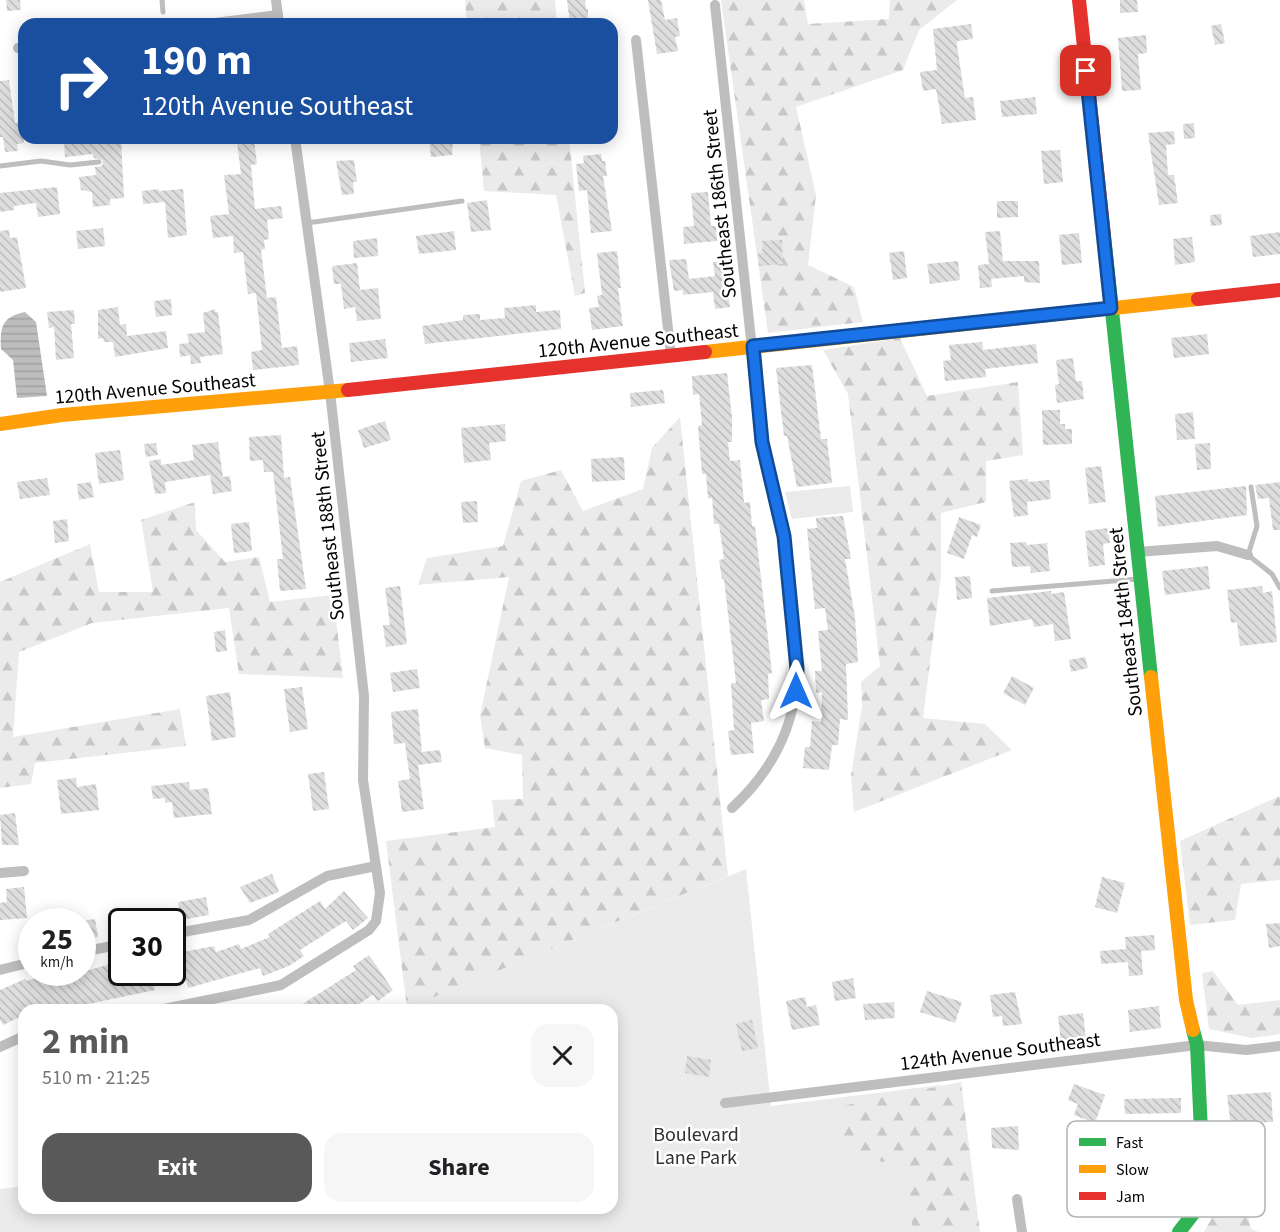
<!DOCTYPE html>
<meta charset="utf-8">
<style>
body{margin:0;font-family:"Source Sans 3",sans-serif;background:#f6f6f6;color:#202124;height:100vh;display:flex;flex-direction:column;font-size:22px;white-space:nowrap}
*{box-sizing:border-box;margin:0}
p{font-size:20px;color:#757577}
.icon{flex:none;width:33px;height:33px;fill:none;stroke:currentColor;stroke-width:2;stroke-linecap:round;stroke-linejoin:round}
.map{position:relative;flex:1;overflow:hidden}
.drawer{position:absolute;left:18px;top:1004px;width:600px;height:210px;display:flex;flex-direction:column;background:#fff;border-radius:18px;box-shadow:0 3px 15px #0003}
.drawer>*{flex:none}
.guide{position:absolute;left:18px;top:18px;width:600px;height:126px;border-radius:18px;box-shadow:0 3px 15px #0003;background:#1a4fa0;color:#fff;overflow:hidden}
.speed{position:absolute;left:18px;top:908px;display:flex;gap:12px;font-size:30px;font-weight:700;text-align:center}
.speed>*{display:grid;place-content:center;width:78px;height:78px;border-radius:50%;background:#fff;box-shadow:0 3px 15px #0003;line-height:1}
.speed small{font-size:15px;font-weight:400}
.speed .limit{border:3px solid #111;border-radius:9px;background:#fff;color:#111}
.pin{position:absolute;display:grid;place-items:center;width:51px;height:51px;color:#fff;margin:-26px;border-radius:12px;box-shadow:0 3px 9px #0006}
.me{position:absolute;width:66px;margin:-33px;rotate:0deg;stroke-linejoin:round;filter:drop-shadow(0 0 4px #0008)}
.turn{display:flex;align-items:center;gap:21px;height:126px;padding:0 24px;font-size:27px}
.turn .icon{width:78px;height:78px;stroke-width:2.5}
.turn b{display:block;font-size:42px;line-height:51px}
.round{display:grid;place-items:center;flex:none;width:63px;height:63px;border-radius:18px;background:#f6f6f6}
.overview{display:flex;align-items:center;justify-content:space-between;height:102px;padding:0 24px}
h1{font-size:36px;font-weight:700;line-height:45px;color:#595959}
.action{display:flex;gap:12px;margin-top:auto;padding:12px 24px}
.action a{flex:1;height:69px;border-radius:18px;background:#595959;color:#fff;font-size:24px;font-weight:700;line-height:69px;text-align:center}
.action a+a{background:#f6f6f6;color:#202124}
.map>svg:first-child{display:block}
.green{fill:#ebebeb}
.forest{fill:url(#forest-firs)}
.water{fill:url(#water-rules)}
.building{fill:url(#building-back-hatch)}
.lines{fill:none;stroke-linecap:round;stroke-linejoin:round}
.lane{stroke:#bebebe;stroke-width:5}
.street{stroke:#bebebe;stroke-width:10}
.fast{stroke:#30b455;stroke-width:14}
.slow{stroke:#ff9f0a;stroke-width:14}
.jam{stroke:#e5322d;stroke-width:14}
.route-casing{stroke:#114b97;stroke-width:15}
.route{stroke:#1a73e8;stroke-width:10}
.labels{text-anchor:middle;stroke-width:5;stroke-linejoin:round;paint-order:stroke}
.street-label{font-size:20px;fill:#000;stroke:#fff}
.park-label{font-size:20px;fill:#313131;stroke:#fff}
.key{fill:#fff;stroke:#b2b2b2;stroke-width:1.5}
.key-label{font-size:16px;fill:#000}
</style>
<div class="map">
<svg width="1280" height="1232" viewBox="0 0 1280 1232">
<defs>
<pattern id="forest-firs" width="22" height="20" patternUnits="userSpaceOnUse" patternTransform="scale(1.5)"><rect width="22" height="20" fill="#ebebeb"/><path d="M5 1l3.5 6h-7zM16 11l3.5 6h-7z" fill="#c8c8c8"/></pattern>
<pattern id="water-rules" width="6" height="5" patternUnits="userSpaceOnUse" patternTransform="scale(1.5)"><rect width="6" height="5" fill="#bdbdbd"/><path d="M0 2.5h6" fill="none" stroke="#a1a1a1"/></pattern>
<pattern id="building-back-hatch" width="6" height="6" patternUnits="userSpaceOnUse" patternTransform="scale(1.5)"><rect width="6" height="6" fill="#dedede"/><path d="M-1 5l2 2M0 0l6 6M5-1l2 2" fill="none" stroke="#bdbdbd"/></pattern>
</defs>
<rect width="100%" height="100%" fill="#fff"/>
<g class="green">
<polygon points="850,486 853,512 792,519 785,492"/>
<polygon points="746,869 771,1106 941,1085 956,1232 0,1232 0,1189 24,1186 24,1208 612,1208 612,1010 404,1009"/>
</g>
<g class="forest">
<polygon points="465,0 555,0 557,24 467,24"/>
<polygon points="721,0 804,0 808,24 889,19 890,0 957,0 919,30 903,70 796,107 816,195 808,265 854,287 863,322 768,333"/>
<polygon points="479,138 569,138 585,293 575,296 556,195 484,191"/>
<polygon points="900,338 927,396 1018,382 1023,455 986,461 986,502 941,513 941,576 923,718 985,724 1012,750 854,812 851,776 862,706 861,682 880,666 848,394 823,350"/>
<polygon points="680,417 728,876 407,1008 386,841 495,827 492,800 523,799 522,755 485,748 480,716 509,577 418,585 427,558 503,546 521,481 561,470 583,511 643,489 652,448"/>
<polygon points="195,502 196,530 225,562 259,557 270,602 333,595 343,678 239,674 229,608 92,623 19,652 13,737 180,709 186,746 35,763 31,784 0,788 0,582 90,544 99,592 153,592 141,520"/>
<polygon points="1280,796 1280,880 1241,884 1235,920 1190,925 1180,841"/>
<polygon points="1213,971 1238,1005 1280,1000 1280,1034 1252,1038 1209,1029 1202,973"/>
<polygon points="961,1082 980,1232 913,1232 906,1165 849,1157 837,1107"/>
<polygon points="1238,1173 1251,1229 1259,1232 1204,1232"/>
</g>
<path class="water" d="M25,312L36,322L47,396L17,398L13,360L1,349C0,326 2,317 25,312Z"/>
<g class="building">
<polygon points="6,0 20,0 21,10 7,11"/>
<polygon points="567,0 585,0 586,9 588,9 588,24 570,24"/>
<polygon points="648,0 661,0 665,20 677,18 680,36 675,37 678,51 657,54"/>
<polygon points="1120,0 1137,0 1138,12 1120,13"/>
<polygon points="971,24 973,39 957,41 957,46 965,98 973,97 976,120 942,124 936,89 923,91 920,72 937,70 933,29"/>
<polygon points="1221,24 1225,43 1215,45 1211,26"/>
<polygon points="1146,35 1147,53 1138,54 1141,90 1122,91 1118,38"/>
<polygon points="9,80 15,123 22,122 24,143 17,144 18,151 5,152 3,137 0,137 0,81"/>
<polygon points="1035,97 1037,114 1002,117 1000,101"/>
<polygon points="1194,123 1195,138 1184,139 1183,124"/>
<polygon points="1174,131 1175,144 1166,145 1168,175 1174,175 1178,203 1159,205 1148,133"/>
<polygon points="64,138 86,138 86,143 121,138 124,198 110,199 110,205 93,207 92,192 81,190 79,177 96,175 95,167 102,166 103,160 94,158 93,154 65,157"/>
<polygon points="429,138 453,138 452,155 431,157"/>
<polygon points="254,140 257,164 251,165 255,209 281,206 283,218 267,220 269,239 264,240 265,249 261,250 267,298 276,297 282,348 297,346 299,365 253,370 251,352 262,350 256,293 248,294 243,252 234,253 233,236 213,238 210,216 229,214 224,175 241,174 237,142"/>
<polygon points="1060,150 1063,182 1044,184 1041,151"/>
<polygon points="601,154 602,161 605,161 607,176 603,176 612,231 591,233 587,190 579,191 576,164 584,163 583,156"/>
<polygon points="354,160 357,182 353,182 354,194 342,195 336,161"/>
<polygon points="57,187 60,214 38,217 36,203 14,206 14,210 0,212 0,193"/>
<polygon points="159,189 159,191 183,189 187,235 168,238 165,202 143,204 142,191"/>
<polygon points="708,192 711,226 716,226 717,241 684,244 683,227 694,226 691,193"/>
<polygon points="487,200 491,230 471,232 467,203"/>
<polygon points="997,201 1018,201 1018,217 997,218"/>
<polygon points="1221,214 1222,225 1211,226 1210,215"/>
<polygon points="103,228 105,246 78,249 76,231"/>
<polygon points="9,230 10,238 17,237 26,288 0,292 0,231"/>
<polygon points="454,231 456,250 419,254 416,236"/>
<polygon points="1000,231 1003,261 1039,261 1040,283 1024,282 1024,276 991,279 992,287 980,288 978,265 989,264 985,232"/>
<polygon points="1280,232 1280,254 1253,257 1250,236"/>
<polygon points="1079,233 1082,263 1062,265 1059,235"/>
<polygon points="1192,237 1195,262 1175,265 1173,239"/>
<polygon points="377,238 378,256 354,258 353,241"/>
<polygon points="782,240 783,264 759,266 758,253 763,253 762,241"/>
<polygon points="617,251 621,288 618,288 623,326 592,330 589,308 599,307 597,296 602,295 597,253"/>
<polygon points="904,251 907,278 893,280 889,253"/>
<polygon points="686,259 689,279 715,276 713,262 724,261 730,307 715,309 713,292 683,295 683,290 674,291 669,260"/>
<polygon points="958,261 960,280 930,284 927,264"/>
<polygon points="357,263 360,290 378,288 381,319 357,321 355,307 344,309 341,284 334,284 332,266"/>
<polygon points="171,299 172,315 156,317 154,301"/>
<polygon points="536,305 536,312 560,310 561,329 425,344 422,326 463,320 463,315 480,314 480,320 505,318 504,308"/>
<polygon points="118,307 120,325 126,324 127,336 166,331 168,348 115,357 113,342 104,342 103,338 98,339 98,310"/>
<polygon points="215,309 215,312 218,312 223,354 200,357 201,363 191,364 190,355 180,357 179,344 189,343 187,334 205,332 203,313"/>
<polygon points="74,310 75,324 71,324 74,358 56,360 54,327 49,328 47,312"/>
<polygon points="1207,334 1209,354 1174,358 1171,338"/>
<polygon points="385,339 388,358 351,362 349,343"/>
<polygon points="982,342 983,350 1036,344 1038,363 985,369 986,377 945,381 943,361 951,360 949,345"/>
<polygon points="1073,358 1076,381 1082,381 1084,399 1057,403 1055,385 1059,384 1056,360"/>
<polygon points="812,365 821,439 827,439 832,483 797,487 787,436 784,436 776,368"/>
<polygon points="727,373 732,417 732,442 728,442 730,461 740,460 744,503 750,502 752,526 755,526 772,673 768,674 769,699 761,700 764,721 751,723 754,753 731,755 728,731 734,730 731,683 736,683 724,579 722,579 719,560 724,559 719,524 714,524 712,498 708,499 706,474 702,474 698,426 702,425 699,394 693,395 692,376"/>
<polygon points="663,390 665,403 631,407 630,393"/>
<polygon points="1042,410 1060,410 1060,424 1065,424 1065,429 1072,429 1072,444 1043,445"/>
<polygon points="1193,412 1195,439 1177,440 1175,414"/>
<polygon points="385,421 391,440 364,448 358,430"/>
<polygon points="505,424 506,441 489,443 491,460 464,463 461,428"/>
<polygon points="281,435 284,478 290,477 306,589 280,591 277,559 283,559 273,472 264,472 263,460 250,461 249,437"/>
<polygon points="218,442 223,477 230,476 232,491 213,494 210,475 165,482 166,493 155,494 149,461 161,459 161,465 194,460 192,445"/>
<polygon points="156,443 158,455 146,457 144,444"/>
<polygon points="1210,443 1211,469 1197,470 1195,444"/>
<polygon points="120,450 124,480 99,484 95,453"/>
<polygon points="624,457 625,480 592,482 591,459"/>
<polygon points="1101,466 1106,502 1089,504 1085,468"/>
<polygon points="47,478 50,495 20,499 17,482"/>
<polygon points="1028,479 1028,482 1049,480 1051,499 1027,502 1028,515 1014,517 1009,481"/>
<polygon points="91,482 94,497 79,500 77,484"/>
<polygon points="1280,482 1280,530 1273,530 1269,498 1258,499 1255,485"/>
<polygon points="1246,486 1247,515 1158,527 1155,496"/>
<polygon points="477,501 478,522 463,523 461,502"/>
<polygon points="843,516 851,559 845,559 855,617 858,662 846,664 848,720 840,719 838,745 832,745 829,770 803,768 805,747 810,747 812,721 821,722 822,692 816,693 815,671 822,671 818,631 828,630 825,608 815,609 807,529 817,528 816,518"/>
<polygon points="959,517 981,525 977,537 972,535 964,559 947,553"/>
<polygon points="67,519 69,541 55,543 53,521"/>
<polygon points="249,522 252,551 234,553 231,524"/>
<polygon points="1108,528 1110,543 1103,544 1105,565 1089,567 1085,531"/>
<polygon points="1026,542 1027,545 1047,543 1050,571 1031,573 1030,566 1012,567 1010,543"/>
<polygon points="1208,566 1210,589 1165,595 1162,571"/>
<polygon points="970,576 972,598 957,600 955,577"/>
<polygon points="400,586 407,644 386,647 383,625 390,625 385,588"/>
<polygon points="1262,586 1263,593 1272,591 1277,642 1240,646 1237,622 1231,623 1227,590"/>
<polygon points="1051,591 1051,594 1064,592 1071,639 1055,641 1053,624 1034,627 1032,619 990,626 987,598"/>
<polygon points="225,630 227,651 216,652 214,632"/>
<polygon points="1085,657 1088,668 1071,672 1069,660"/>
<polygon points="417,669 420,688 393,692 390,673"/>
<polygon points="1012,676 1034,688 1025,705 1003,693"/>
<polygon points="302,687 308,729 290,732 284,689"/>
<polygon points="230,692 236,737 212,741 206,696"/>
<polygon points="418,709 422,752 440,750 442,762 418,765 424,809 402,812 398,781 410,779 405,743 394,744 391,712"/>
<polygon points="324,772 329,809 313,811 308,774"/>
<polygon points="76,778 77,787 96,784 99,810 61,814 57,780"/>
<polygon points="189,782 190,790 208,788 212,814 174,818 172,802 165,803 165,798 153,799 151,786"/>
<polygon points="15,813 19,845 2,845 0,815"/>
<polygon points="272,874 279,892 250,903 240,887"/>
<polygon points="1102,877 1125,883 1117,913 1095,907"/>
<polygon points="24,887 27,918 0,920 0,903 7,902 6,889"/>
<polygon points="344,891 368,918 353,930 346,921 300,950 304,956 289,966 263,976 260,968 188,988 186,980 154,985 155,990 69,1008 68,1004 49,1010 24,1010 24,1015 3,1025 0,1020 0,990 25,979 26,981 55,973 82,972 122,961 122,972 184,972 178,953 214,946 216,952 239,944 241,949 270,937 268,934 320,901 325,909"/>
<polygon points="206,897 209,915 176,921 132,921 131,912 159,908 160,913 179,910 178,902"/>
<polygon points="95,919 98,937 82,940 82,921"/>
<polygon points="1280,923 1280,946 1269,948 1266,924"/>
<polygon points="1154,935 1155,950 1141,951 1143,975 1129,976 1128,962 1101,964 1100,951 1126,949 1125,937"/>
<polygon points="369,955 393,990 378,1001 373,995 349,1010 293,1010 356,970 353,966"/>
<polygon points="853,978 856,998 835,1001 832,982"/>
<polygon points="927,991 962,1002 955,1023 920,1012"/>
<polygon points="1015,992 1022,1024 1003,1026 1002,1016 993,1017 990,995"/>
<polygon points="805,997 807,1007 816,1005 820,1025 792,1030 786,1001"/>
<polygon points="894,1002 895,1018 865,1020 863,1004"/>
<polygon points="1159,1006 1161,1028 1130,1032 1128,1010"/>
<polygon points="1083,1013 1086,1039 1061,1042 1058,1016"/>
<polygon points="752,1020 758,1048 742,1051 736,1024"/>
<polygon points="687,1056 711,1060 709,1077 685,1073"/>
<polygon points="1074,1084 1105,1095 1095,1123 1074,1115 1078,1104 1068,1100"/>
<polygon points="1271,1092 1273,1122 1252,1123 1254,1139 1233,1143 1227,1095"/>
<polygon points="1181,1098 1181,1113 1125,1114 1124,1099"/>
<polygon points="1018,1126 1019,1150 992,1148 991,1128"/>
</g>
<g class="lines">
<g class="lane">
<polyline points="162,0 163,12"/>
<polyline points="0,166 41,161 70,165 99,162"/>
<polyline points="307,223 462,201"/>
<polyline points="1251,487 1257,526 1248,555 1272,574 1280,588"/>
<polyline points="992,591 1138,579"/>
</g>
<g class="street">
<polyline points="276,0 279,24"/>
<path d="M715,5L762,442L784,536L797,670C796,726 773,770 732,808"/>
<polyline points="206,24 278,15"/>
<polyline points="636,40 671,356"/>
<polyline points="18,48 24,47"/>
<polyline points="1137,552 1217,546 1248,555"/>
<polyline points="0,873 24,871"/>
<polyline points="172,934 249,920 327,876 376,866"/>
<polyline points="82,952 122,944"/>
<polyline points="0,970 32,962"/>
<polyline points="159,1010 281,985 369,930 376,921 380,893 363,780 364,696 330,392 295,138"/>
<polyline points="0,1047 24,1036"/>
<polyline points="725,1103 1197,1045 1246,1050 1280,1046"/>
<polyline points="1017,1199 1022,1232"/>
</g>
<g class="fast">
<polyline points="1104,236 1151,677"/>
<polyline points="1179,1232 1196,1210 1203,1175 1197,1045 1193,1030"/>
</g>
<g class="slow">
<polyline points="705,352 1198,299"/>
<polyline points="0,424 62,415 348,390"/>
<polyline points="1151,677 1186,1000 1193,1030"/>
</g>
<g class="jam">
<polyline points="1079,0 1104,236"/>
<polyline points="1198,299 1280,290"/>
<polyline points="348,390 705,352"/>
</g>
</g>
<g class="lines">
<g class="route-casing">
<polyline id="route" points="796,691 797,669 784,536 762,442 753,346 1111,308 1086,71"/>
</g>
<use href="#route" class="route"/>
</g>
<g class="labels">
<g class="street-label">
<text transform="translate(719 204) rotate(-96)" y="7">Southeast 186th Street</text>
<text transform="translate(638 340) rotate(-6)" y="7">120th Avenue Southeast</text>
<text transform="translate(155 388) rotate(-5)" y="7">120th Avenue Southeast</text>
<text transform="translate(327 526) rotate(-96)" y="7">Southeast 188th Street</text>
<text transform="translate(1125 622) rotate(-96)" y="7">Southeast 184th Street</text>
<text transform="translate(1000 1051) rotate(-7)" y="7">124th Avenue Southeast</text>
</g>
<g class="park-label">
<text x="696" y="1141">Boulevard<tspan x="696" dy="23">Lane Park</tspan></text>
</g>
</g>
<rect x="1067" y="1121" width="198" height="96" rx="9" class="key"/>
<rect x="1079" y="1138" width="27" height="8" fill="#30b455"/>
<rect x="1079" y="1165" width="27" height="8" fill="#ff9f0a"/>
<rect x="1079" y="1192" width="27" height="8" fill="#e5322d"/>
<g class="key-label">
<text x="1116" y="1148">Fast</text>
<text x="1116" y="1175">Slow</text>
<text x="1116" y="1202">Jam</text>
</g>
</svg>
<div class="speed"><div>25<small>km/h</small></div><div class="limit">30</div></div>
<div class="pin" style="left:1086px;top:71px;background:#d93025"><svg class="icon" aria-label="arrive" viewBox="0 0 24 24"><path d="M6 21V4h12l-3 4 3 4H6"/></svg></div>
<svg class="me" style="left:796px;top:691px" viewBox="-20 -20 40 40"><path d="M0-17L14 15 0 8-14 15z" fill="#1a73e8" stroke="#fff" stroke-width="4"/></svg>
<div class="guide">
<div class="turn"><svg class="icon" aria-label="right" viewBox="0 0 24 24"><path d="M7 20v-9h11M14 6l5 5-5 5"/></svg><div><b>190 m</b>120th Avenue Southeast</div></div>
</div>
<section class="drawer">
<div class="overview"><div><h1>2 min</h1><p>510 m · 21:25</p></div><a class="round"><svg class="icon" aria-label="close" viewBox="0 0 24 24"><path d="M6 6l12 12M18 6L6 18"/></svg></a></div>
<div class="action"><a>Exit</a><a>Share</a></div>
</section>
</div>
